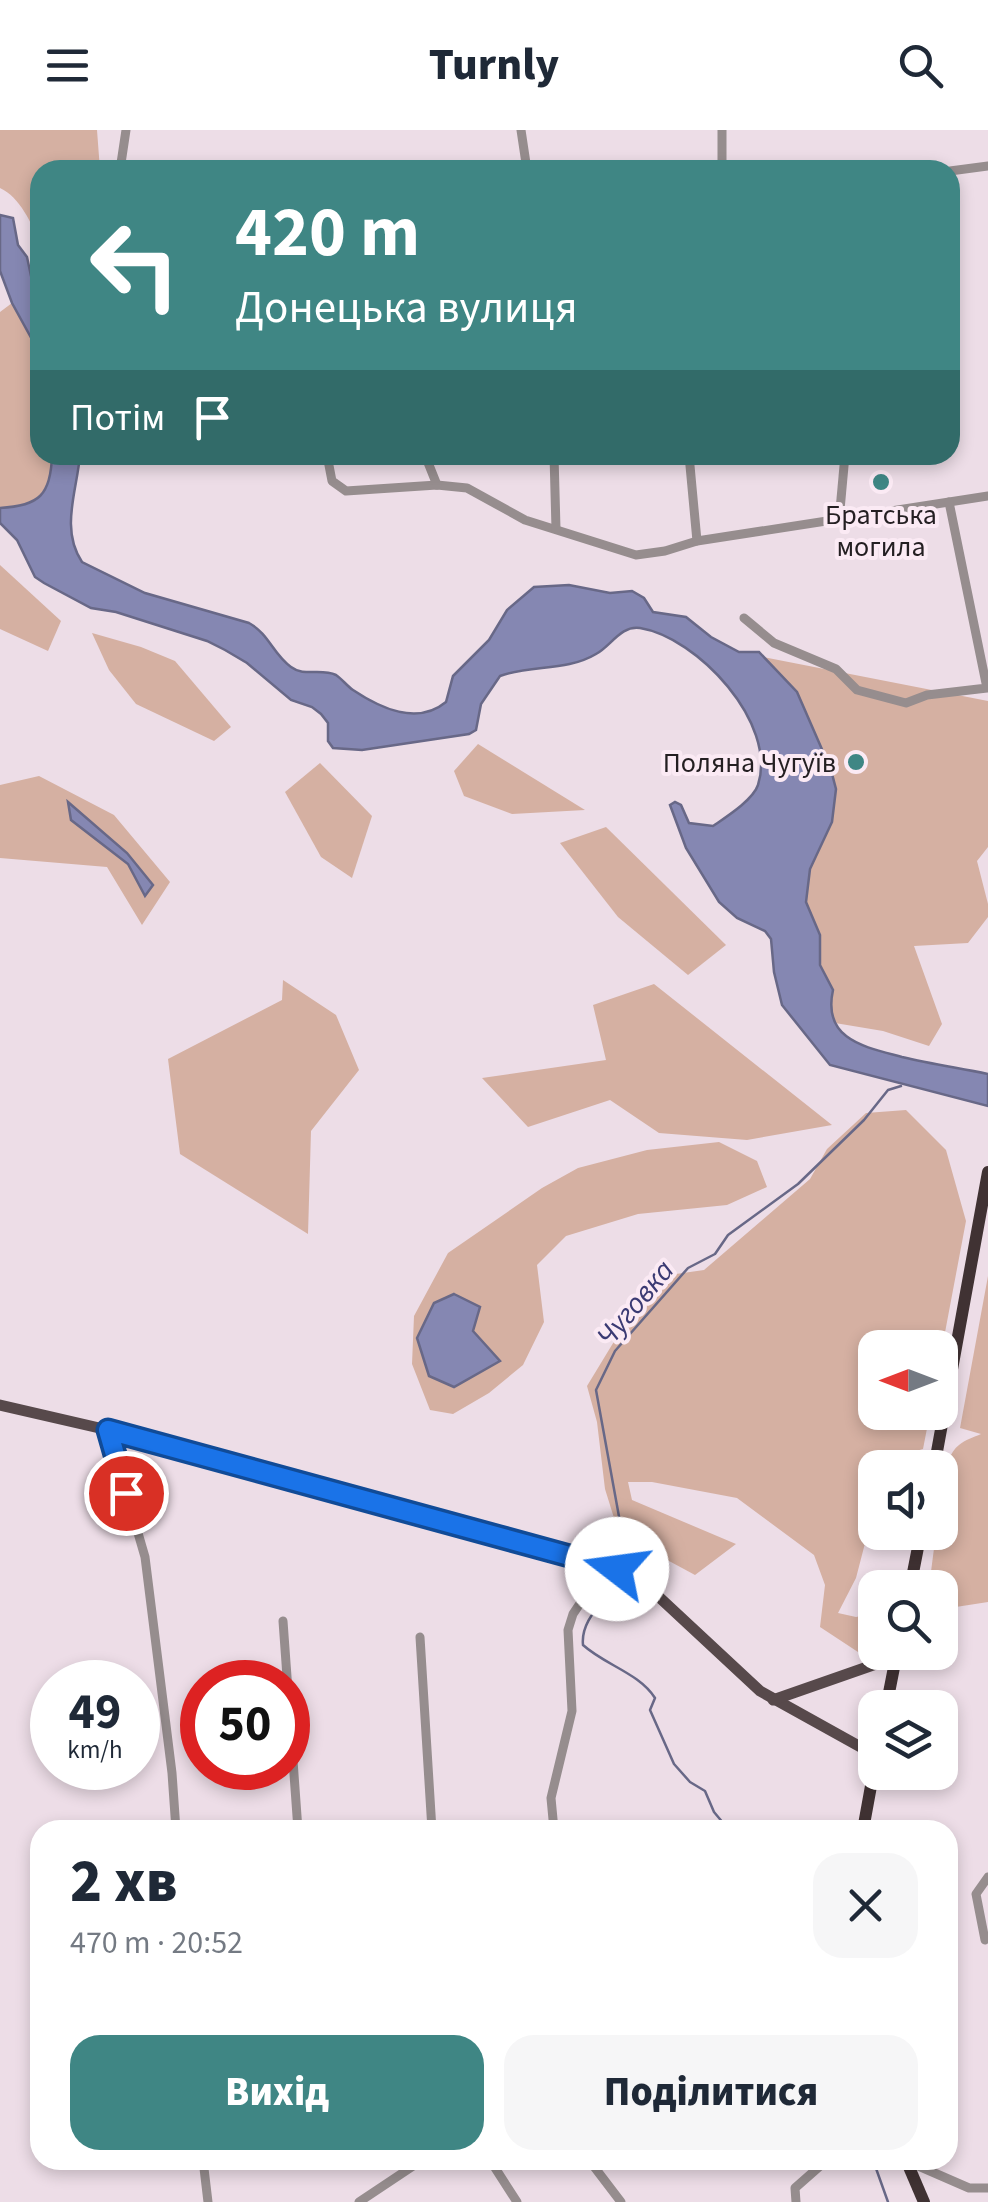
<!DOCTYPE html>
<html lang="uk">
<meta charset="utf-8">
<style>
body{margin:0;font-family:"Source Sans 3",sans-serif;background:#f6f6f7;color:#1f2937;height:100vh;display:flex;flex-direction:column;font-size:38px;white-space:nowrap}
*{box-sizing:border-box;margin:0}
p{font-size:32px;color:#747a83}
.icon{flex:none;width:55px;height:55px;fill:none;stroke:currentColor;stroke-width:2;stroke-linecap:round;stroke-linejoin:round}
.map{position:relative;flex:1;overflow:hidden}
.sheet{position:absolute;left:30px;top:1690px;width:928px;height:350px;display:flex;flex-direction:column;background:#fff;border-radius:30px;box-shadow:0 5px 15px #0003}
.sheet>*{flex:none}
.hud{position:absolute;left:30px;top:30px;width:930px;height:305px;border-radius:30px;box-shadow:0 5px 15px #0003;background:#3f8684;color:#fff;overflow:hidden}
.needle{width:65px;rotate:270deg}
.tools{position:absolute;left:858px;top:1200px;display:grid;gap:20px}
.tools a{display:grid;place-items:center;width:100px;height:100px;border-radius:20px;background:#fff;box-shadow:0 5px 15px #0003;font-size:50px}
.speed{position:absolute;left:30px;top:1530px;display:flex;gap:20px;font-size:50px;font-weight:700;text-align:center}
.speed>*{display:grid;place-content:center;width:130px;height:130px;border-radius:50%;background:#fff;box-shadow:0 5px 15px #0003;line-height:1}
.speed small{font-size:25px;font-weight:400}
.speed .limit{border:15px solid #d22;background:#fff;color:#111}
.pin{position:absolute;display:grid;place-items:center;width:85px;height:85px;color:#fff;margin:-42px;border:5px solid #fff;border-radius:50%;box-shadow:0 2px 10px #0007}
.me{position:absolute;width:110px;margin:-55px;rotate:285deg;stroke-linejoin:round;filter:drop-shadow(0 0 8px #0008)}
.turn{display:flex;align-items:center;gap:35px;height:210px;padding:0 40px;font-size:45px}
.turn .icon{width:130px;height:130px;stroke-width:2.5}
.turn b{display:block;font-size:70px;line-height:85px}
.then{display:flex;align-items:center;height:95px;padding:0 40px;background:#0003;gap:20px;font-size:38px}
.round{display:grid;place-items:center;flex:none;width:105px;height:105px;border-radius:30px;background:#f6f6f7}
.head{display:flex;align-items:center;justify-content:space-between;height:170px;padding:0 40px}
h1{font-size:60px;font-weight:800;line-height:75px}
.button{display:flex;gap:20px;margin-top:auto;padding:20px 40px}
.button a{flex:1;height:115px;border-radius:30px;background:#3f8684;color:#fff;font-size:40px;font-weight:800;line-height:115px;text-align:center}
.button a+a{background:#f6f6f7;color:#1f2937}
header{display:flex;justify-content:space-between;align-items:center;height:130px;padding:0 40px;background:#fff;font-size:45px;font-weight:800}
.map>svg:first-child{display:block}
.green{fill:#d5b0a2}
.water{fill:#8587b2;stroke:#686887;stroke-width:2.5}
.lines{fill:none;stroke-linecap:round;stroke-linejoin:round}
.stream{stroke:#686887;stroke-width:2.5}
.minor{stroke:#968d8e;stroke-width:9}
.major{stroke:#57494b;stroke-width:11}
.highway{stroke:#403233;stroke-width:12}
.route-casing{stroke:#114b97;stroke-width:25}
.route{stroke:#1a73e8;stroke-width:18}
.poi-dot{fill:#3f8684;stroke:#fbeaf4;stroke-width:4}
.labels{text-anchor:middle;stroke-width:8;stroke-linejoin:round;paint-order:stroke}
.poi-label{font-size:28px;fill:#241f22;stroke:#fbeaf4}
.water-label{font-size:30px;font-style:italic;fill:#3b3a73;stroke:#fbeaf4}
</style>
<header><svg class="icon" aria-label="menu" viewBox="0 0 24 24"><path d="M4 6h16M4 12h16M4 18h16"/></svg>Turnly<svg class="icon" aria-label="search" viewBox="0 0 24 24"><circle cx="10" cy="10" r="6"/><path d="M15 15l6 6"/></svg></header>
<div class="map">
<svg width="988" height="2072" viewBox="0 0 988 2072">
<rect width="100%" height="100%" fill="#eddde7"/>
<g class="green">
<path d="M0,0H97L100,40H40V114C32,94 20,67 0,58Z"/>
<path d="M12,173L40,224V325H52C51,365 39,376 0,378V182Z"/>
<polygon points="0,435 61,491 48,521 0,499"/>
<polygon points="92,503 141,517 175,531 231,597 214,611 136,574 109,540"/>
<polygon points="763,527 988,571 988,717 977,731 988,774 988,787 968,813 914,816 942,894 929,916 883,901 835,893 830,871 833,865 820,835 819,805 806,772 810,739 831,640 797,562"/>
<polygon points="478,614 585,680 512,684 464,666 454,641"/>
<polygon points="320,633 372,686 352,748 321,727 285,662"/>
<polygon points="39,646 114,685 170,752 142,795 107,737 0,728 0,655"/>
<polygon points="606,697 726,815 688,845 618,787 560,713"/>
<polygon points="283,850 336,885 359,940 311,1001 308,1104 180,1024 168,929 282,870"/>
<polygon points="654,854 832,995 747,1010 659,1003 610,970 528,997 482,948 606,930 593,875"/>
<polygon points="906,980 946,1020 966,1091 940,1229 940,1218 875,1218 875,1282 930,1283 923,1319 892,1328 885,1337 875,1338 875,1351 865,1374 870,1394 856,1448 838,1483 856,1487 875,1483 875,1512 858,1522 820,1497 825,1455 814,1425 737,1368 652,1352 628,1352 632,1370 736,1414 695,1445 619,1404 605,1359 597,1292 587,1256 638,1172 669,1145 704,1140 810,1049 827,1019 866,983"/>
<polygon points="719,1012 757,1031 767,1057 727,1075 638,1084 566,1106 537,1135 544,1192 523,1235 489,1263 453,1284 430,1280 412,1234 414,1186 448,1123 542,1058 578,1038 647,1020"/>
<path d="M988,1146V1472L943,1479L940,1477V1458L929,1457L936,1403L940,1402C940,1381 940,1329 959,1315C965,1310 974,1307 981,1304L960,1298Z"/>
</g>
<g class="water">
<polygon points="0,85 13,88 18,115 27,127 31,146 40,156 40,224 12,173 0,141"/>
<path d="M52,325H80C77,361 60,399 82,432L145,463L249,493C269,504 273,524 291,537C304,547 321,538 336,545C342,549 347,556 353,560C380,578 417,596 446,572L453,546L489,510L507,480L534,457L569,455L610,463L632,461L644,468L653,482L686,487L711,507L739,522H759L797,562L831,640L836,659L832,692L810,739L806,772L820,805V835L833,860C822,910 865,917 902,927C931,934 959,938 988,944V976L830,935L782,875L774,842L771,809L765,801L737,788L719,772L686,718L670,675L675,672L681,675L689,693L713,696C726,687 753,670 758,655C778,593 697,507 640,498C621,495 611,516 596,524C566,542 531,534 500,546L481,574L476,600L469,604L362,620L333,618L328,611V593L321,584L312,577L291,570L247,533L225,520L207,511L116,482L91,478L44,453L35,447L17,410L0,393V378C39,376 51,365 52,325Z"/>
<polygon points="68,672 127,723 153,755 145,766 128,734 71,690"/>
<polygon points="454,1164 480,1177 473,1201 500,1231 454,1257 429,1246 417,1208 434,1173"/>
</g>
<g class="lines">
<g class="stream">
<polyline points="622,1436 624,1414 596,1260 615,1221 688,1138 715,1124 728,1105 798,1054 864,990 888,960 901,956"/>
<path d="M621,1444C611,1468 580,1486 583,1515C605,1535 639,1543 655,1568L650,1580L674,1634L690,1652L705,1661L714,1682L729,1700"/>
<polyline points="873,2030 888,2072"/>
</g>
<g class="minor">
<polyline points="521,0 527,40"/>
<polyline points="120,40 126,0"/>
<polyline points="722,40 722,0"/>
<polyline points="950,41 988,36"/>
<polyline points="327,325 332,351 346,361 437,355 467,358 525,390 636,425 665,421 697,411 988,366"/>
<polyline points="425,325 437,355"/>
<polyline points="554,325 556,399"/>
<polyline points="689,325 697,411"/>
<polyline points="839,391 845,325"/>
<polyline points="744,488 774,513 836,539 857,560 906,573 927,565 987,558 949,372"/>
<polyline points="108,1300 145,1427 172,1643 176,1700"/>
<polyline points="283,1491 298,1700"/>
<polyline points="420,1507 432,1700"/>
<polyline points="554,1700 551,1668 572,1581 568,1500 573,1484 605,1436"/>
<polyline points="985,1810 976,1764 988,1747"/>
<polyline points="203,2030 208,2072"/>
<polyline points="490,2030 517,2072"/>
<polyline points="589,2030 621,2072"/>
<polyline points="907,2031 969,2058 988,2058"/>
<polyline points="359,2072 422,2030"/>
<polyline points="796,2072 795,2058 820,2036 822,2030"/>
</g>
<g class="major">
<polyline points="0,1275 108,1300 625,1441 645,1454 760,1561 875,1625"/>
<polyline points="773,1570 896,1527"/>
</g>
<g class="highway">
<polyline points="934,1338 988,1042"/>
<polyline points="910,1458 921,1402"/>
<polyline points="886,1578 897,1522"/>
<polyline points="863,1700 875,1634"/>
<polyline points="906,2030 924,2072"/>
</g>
</g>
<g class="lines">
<g class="route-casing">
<polyline id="route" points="126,1363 108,1300 617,1439"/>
</g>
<use href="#route" class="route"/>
</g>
<g class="poi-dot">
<circle cx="881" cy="352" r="10"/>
<circle cx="856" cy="632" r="10"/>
</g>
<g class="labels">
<g class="poi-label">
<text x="881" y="394">Братська<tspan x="881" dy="32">могила</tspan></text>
<text x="836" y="642" text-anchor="end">Поляна Чугуїв</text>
</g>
<g class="water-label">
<text transform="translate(635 1173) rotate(-50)" y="10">Чуговка</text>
</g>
</g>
</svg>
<div class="tools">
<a><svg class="needle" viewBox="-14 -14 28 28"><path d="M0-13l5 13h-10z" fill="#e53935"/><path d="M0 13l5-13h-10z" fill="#747a83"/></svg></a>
<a><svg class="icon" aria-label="sound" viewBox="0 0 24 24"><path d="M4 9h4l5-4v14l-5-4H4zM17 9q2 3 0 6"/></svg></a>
<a><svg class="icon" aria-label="search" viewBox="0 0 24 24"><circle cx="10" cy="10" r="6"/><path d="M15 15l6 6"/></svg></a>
<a><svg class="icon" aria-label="layers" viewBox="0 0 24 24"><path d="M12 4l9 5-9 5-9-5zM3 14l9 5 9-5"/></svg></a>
</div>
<div class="speed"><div>49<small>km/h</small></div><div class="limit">50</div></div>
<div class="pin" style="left:126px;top:1363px;background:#d93025"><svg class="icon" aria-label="arrive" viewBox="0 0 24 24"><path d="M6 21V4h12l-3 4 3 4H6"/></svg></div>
<svg class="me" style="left:617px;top:1439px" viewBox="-20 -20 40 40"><circle r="19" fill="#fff"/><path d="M0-13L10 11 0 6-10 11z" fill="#1a73e8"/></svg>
<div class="hud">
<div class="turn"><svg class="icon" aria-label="left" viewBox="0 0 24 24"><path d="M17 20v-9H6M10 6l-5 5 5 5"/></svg><div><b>420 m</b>Донецька вулиця</div></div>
<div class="then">Потім<svg class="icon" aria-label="arrive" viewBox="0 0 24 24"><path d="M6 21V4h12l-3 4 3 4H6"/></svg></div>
</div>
<section class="sheet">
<div class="head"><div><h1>2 хв</h1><p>470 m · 20:52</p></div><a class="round"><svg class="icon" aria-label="close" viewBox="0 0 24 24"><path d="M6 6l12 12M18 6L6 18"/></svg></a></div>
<div class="button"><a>Вихід</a><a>Поділитися</a></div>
</section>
</div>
